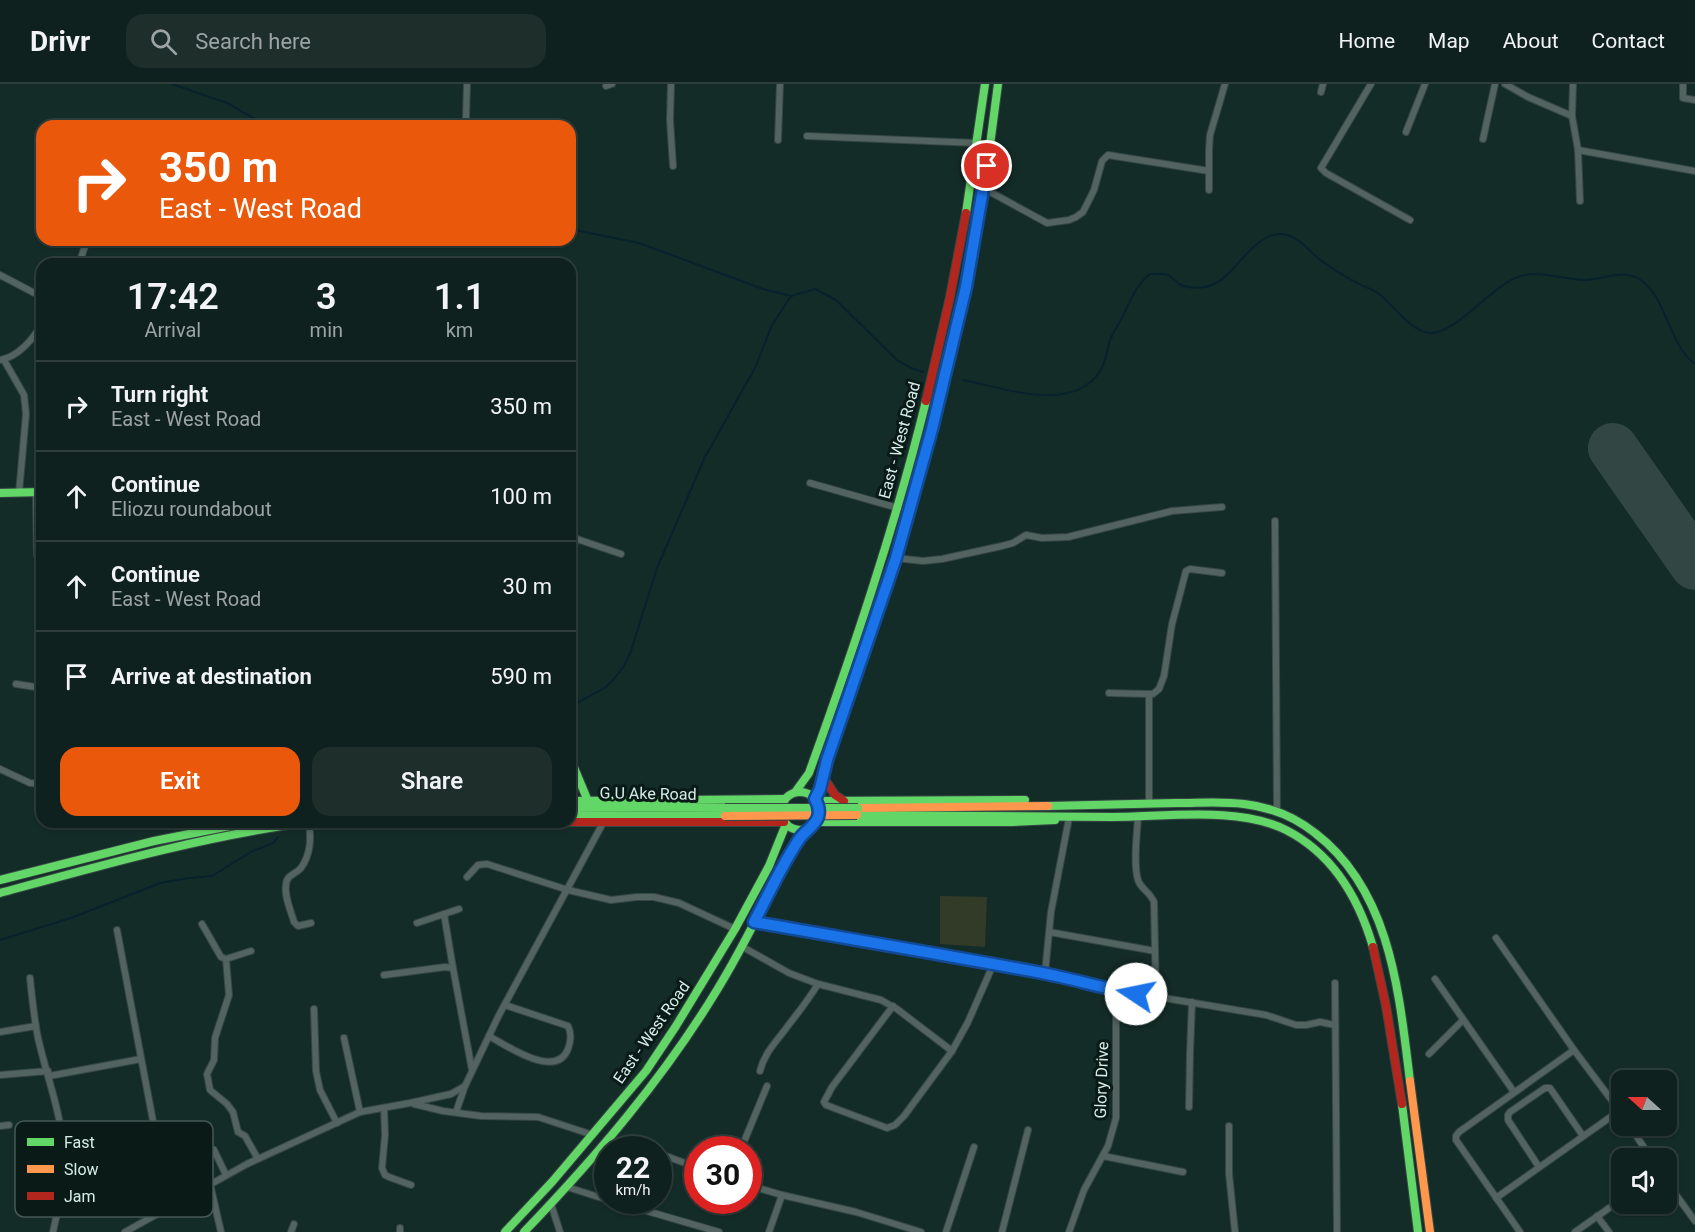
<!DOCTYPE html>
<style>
body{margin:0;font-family:Roboto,sans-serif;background:#1d2e2b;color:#f1f3f6;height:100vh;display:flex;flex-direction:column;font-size:22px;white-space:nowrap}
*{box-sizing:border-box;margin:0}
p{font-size:20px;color:#9ba3a4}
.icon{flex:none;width:33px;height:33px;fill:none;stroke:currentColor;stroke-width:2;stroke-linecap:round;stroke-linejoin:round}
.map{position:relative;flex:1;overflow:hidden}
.drawer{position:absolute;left:36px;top:174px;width:540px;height:570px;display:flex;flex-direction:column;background:#0f211e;border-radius:18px;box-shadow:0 2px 4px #0004,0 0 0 2px #2f3e3c}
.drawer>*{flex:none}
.guide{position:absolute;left:36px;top:36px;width:540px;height:126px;border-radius:18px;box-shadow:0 2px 4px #0004,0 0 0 2px #2f3e3c;background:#ea580c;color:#fff;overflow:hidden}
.needle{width:39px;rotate:291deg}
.controls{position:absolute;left:1611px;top:986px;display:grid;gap:12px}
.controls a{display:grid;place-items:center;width:66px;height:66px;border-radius:12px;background:#0f211e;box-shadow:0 2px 4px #0004,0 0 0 2px #2f3e3c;font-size:30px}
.speed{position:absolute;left:594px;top:1052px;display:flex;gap:12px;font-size:30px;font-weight:700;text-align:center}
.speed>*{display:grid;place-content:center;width:78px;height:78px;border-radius:50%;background:#0f211e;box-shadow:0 2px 4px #0004,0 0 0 2px #2f3e3c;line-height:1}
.speed small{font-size:15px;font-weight:400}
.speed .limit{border:9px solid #d22;background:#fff;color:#111}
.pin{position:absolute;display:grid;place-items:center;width:51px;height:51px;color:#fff;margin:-26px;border:3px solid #fff;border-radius:50%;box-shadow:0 2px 6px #0007}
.me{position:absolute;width:66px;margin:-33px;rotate:281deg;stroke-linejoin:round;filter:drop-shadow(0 0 4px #0008)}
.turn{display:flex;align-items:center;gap:21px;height:126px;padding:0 24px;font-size:27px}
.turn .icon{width:78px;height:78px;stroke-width:2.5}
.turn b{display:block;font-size:42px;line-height:51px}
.eta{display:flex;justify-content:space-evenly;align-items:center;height:102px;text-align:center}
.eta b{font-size:36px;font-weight:600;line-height:42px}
.cta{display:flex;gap:12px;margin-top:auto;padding:12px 24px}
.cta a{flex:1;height:69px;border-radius:18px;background:#ea580c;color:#fff;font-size:24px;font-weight:600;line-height:69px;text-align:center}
.cta a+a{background:#1d2e2b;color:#f1f3f6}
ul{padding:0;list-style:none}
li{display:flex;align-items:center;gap:18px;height:90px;padding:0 24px;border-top:2px solid #2f3e3c}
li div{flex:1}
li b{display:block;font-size:22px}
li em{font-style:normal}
header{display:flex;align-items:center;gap:36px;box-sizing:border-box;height:84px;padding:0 30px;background:#0f211e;border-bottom:2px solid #2f3e3c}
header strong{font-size:28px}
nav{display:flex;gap:33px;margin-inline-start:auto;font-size:21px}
.search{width:420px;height:54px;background:#1d2e2b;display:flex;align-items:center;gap:15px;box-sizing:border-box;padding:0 21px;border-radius:18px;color:#9ba3a4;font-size:22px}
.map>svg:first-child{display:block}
.green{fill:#323a28}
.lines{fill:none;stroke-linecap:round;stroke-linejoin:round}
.stream{stroke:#07212d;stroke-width:2}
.runway{stroke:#324643;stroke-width:50}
.street-casing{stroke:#364744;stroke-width:8}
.fast-casing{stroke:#364744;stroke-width:10}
.slow-casing{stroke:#364744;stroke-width:10}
.jam-casing{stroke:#364744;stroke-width:10}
.street{stroke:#526360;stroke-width:6}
.fast{stroke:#63d668;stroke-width:8}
.slow{stroke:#ff974d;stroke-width:8}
.jam{stroke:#b3261e;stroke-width:8}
.fast-bridge-casing{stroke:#364744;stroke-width:10;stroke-linecap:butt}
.slow-bridge-casing{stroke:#364744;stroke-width:10;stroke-linecap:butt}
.fast-bridge{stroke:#63d668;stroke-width:8}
.slow-bridge{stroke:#ff974d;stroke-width:8}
.route-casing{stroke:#114b97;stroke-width:15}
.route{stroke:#1a73e8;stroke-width:10}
.labels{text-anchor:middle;stroke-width:6;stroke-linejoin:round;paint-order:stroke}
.street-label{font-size:16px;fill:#d6ece6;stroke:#091a17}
.key{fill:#091a17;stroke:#465955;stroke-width:1.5}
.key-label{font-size:16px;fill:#d6ece6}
</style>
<header>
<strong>Drivr</strong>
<div class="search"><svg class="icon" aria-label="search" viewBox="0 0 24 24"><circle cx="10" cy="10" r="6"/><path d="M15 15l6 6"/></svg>Search here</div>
<nav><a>Home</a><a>Map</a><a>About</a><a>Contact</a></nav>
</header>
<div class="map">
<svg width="1695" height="1148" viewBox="0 0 1695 1148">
<rect width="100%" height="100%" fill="#142c28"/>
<polygon class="green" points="940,812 987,813 985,863 940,860"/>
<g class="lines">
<g class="stream">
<polyline points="172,0 227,19 267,42"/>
<polyline points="570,145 639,159 763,205 791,212"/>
<path d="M963,296C1004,304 1073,330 1100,287C1106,278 1107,266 1110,256C1113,249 1117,242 1121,236C1129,219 1136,201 1150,190C1156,190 1163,189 1168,191C1172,193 1175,197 1179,200C1189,205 1204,205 1214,200C1237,190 1256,143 1287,151C1300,154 1309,167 1319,175C1331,184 1344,192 1357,199C1364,203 1372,205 1378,209C1392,220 1412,249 1431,249C1455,250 1492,202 1518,193C1540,185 1563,196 1585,196C1604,196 1624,183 1642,197C1666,214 1669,261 1695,280"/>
<polyline points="570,623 606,603 614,595 624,582 631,567 657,484 705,373 755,284 772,241 791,212 815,205 836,216 897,276 911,284 923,288"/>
<polyline points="0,856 74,833 160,799 189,794 212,792 251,768 273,759 278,753"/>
</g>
<polyline class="runway" points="1613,364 1695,481"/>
<g class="street-casing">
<g id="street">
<polyline points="671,0 670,36 673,82"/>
<polyline points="1371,0 1321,84 1326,89 1410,136"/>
<polyline points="1505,0 1528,13 1572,32"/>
<polyline points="1573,0 1572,32 1578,66 1580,117"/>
<polyline points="1683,0 1683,14 1695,16"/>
<polyline points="606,2 612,0"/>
<polyline points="1321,8 1323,0"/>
<polyline points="466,34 467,0"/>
<polyline points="1406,48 1425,0"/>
<polyline points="807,52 977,59"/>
<polyline points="1483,55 1495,0"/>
<polyline points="778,56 780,0"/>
<polyline points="1578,66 1695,87"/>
<polyline points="983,104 1047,139 1069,136 1076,133 1083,128 1094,106 1102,77 1108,71 1209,87"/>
<polyline points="1209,106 1209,65 1210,51 1225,0"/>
<polyline points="79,180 87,156"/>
<polyline points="0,191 42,213"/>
<path d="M0,276C18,273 35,254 42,238"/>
<polyline points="4,276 24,311 26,330 19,409"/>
<polyline points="810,399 898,424"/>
<polyline points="36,408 37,471"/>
<polyline points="1275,437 1277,728"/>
<polyline points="570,452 577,455 570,469"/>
<polyline points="577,455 621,470"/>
<polyline points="896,474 923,477 942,475 1002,462 1013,459 1026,451 1042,454 1068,453 1172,427 1222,423"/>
<polyline points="16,600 42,604"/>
<polyline points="1109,609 1149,610 1149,720"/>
<polyline points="1149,610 1153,610 1159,605 1164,592 1172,540 1186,487 1190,485 1222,489"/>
<polyline points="0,685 30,699 42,700"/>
<path d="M1138,733C1137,750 1133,780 1138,796C1140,804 1150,808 1154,818L1156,913"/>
<polyline points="193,738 193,748"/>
<path d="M309,738C311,754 311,770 301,784C296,790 286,791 286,801C284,812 291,827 294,838L298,842L311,839"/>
<polyline points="467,793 478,781 487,780 568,806 611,816 637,813 654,813 679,819 735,845"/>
<polyline points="444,830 453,884"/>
<polyline points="754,838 1045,889 1116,906 1266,931 1296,941 1306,941 1320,938 1335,941"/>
<polyline points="417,839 459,825"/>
<polyline points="202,840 221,873 226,875 229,911 215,954 214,976 207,990 210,1006 227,1020 233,1028 238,1048 245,1052 258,1075"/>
<polyline points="117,846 153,1037 166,1124"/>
<polyline points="1049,848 1155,867"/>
<polyline points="1496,854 1574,966 1622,1030"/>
<polyline points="741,862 789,889 818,900 881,916 897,925 952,967"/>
<polyline points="226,875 251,867"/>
<polyline points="1045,889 1051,828 1069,734"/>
<polyline points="384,891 445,883 453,884 472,986"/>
<path d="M30,894C32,914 34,934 38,954C47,994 63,1033 64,1075C64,1100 58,1124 53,1148"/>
<polyline points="1435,895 1514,1008"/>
<polyline points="1335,899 1337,1148"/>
<polyline points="893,922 832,1003 824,1018 826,1021 887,1044 895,1041 904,1032 952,967 968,938 993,881"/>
<polyline points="314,925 316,987 320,1006 337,1039"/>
<polyline points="0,948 36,942"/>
<path d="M489,952C507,962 556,996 568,965C571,957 571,948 568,942L505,921"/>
<polyline points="344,954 360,1028"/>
<polyline points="1429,970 1463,936"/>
<path d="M760,987C764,969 777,957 787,943C798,929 809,915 818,900"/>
<polyline points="0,991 48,987"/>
<polyline points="49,992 141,975"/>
<polyline points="414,1020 443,1027 481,1032 538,1033 593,1051"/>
<polyline points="1189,1023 1190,969 1192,918"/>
<polyline points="384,1024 385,1051 382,1084 385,1091 389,1093 411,1101"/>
<polyline points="456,1028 465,1002 499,931 603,739"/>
<polyline points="1629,1041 1651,1074"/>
<polyline points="0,1042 9,1041"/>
<polyline points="1229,1042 1229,1090 1235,1148"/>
<polyline points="607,1056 643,1065"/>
<polyline points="741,1065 767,1002"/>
<polyline points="214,1066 226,1091"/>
<polyline points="658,1069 698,1084"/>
<polyline points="1103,1072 1183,1088"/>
<polyline points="1539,1083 1508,1036 1508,1031 1510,1028 1545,1004 1550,1004 1583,1052"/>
<polyline points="1666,1097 1695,1137"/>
<polyline points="210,1100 221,1148"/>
<polyline points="748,1101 782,1111 856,1128 921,1148"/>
<polyline points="567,1103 608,1116"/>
<polyline points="1496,1114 1619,1027"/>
<polyline points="609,1116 719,1148"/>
<polyline points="551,1120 560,1148"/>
<polyline points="1597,1132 1609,1148"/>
<polyline points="125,1148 247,1080 360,1028 410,1019 451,1010 465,1002"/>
<polyline points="291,1148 294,1140"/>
<polyline points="400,1148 400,1144"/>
<polyline points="769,1148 782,1111"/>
<polyline points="946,1148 974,1063"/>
<polyline points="1002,1148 1028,1046"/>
<polyline points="1069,1148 1084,1106 1108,1062 1116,1034 1116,906"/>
<polyline points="1520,1148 1456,1056 1456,1052 1459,1048 1574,966"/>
<polyline points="1575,1148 1622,1115"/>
</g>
</g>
<g class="fast-casing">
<g id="fast">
<polyline points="966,129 985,0"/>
<polyline points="0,409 42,408"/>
<polyline points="570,674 588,717"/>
<path d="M796,707L809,689C853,567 895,443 926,317"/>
<circle cx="800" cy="727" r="19"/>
<polyline points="815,715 820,705 827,676 896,474 932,345 966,203 990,61 998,0"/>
<polyline points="570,717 785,715"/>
<polyline points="817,717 1025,716"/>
<path d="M1048,722C1091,721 1134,720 1176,719C1199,719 1222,717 1244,720C1270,723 1295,733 1315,749C1391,807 1399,909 1410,997"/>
<polyline points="570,723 725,724"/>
<polyline points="570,731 725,732"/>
<path d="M857,731C942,731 1027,733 1112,733C1165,733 1239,722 1286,746C1333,770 1359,815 1373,863"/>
<polyline points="816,738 1012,738 1055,736"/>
<polyline points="0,796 154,757 250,738"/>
<path d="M0,809C102,781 204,752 309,738"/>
<polyline points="1402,1020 1418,1148"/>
<polyline points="505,1148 552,1098 646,987 676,942 735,845 769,782 786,740"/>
<path d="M524,1148C596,1073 663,995 717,906C736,875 753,842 769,810C781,788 791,762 809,744"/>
</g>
</g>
<g class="slow-casing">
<g id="slow">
<polyline points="858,724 1048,722"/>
<polyline points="1410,997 1430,1148"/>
</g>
</g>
<g class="jam-casing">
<g id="jam">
<polyline points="926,317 950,213 966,129"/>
<polyline points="822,691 835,711 844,717"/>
<polyline points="518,738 784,738"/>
<polyline points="1373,863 1386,922 1402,1020"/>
</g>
</g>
<use href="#street" class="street"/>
<use href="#fast" class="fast"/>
<use href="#slow" class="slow"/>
<use href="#jam" class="jam"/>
<g class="fast-bridge-casing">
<polyline id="fast-bridge" points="725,724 858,724"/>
</g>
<g class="slow-bridge-casing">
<polyline id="slow-bridge" points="725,732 857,731"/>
</g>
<use href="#fast-bridge" class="fast-bridge"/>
<use href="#slow-bridge" class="slow-bridge"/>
</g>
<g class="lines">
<g class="route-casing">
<path id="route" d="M987,82L966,203L932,345L896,474L827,676L820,705L815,715C818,720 820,726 818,733C815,742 805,747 800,754C782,780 769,810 754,838C850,855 946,871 1042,889C1074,895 1105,905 1136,910"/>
</g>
<use href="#route" class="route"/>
</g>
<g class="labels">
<g class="street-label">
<text transform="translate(899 356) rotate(-75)" y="6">East - West Road</text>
<text transform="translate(648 709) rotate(1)" y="6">G.U Ake Road</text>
<text transform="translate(651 948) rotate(-55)" y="6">East - West Road</text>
<text transform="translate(1101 996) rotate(-88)" y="6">Glory Drive</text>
</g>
</g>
<rect x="15" y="1037" width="198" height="96" rx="9" class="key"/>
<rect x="27" y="1054" width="27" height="8" fill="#63d668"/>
<rect x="27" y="1081" width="27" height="8" fill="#ff974d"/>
<rect x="27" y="1108" width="27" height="8" fill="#b3261e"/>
<g class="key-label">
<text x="64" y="1064">Fast</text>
<text x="64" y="1091">Slow</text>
<text x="64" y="1118">Jam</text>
</g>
</svg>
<div class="controls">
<a><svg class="needle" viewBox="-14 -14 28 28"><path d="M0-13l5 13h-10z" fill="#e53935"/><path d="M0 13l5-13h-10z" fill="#9ba3a4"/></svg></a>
<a><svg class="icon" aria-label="sound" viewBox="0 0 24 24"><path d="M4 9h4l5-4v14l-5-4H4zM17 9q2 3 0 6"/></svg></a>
</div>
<div class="speed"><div>22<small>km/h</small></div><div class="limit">30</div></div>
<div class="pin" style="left:987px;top:82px;background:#d93025"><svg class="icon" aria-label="arrive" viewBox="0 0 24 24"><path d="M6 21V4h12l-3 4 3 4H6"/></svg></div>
<svg class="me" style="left:1136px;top:910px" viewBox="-20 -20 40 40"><circle r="19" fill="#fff"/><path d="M0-13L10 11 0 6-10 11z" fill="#1a73e8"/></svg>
<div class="guide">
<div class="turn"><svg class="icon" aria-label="right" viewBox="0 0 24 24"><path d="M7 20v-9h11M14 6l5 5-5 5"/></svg><div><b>350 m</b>East - West Road</div></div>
</div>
<section class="drawer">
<div class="eta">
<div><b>17:42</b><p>Arrival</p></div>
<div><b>3</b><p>min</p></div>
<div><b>1.1</b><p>km</p></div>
</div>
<ul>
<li><svg class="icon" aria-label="right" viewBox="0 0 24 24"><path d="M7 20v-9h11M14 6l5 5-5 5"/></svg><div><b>Turn right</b><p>East - West Road</p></div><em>350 m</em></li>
<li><svg class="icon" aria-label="ahead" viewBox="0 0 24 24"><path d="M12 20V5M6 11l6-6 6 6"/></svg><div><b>Continue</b><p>Eliozu roundabout</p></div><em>100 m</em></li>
<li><svg class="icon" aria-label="ahead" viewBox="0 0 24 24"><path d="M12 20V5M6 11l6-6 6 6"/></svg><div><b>Continue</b><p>East - West Road</p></div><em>30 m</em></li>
<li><svg class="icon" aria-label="arrive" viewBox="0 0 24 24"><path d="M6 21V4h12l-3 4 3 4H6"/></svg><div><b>Arrive at destination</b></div><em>590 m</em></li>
</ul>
<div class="cta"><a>Exit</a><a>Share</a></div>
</section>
</div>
